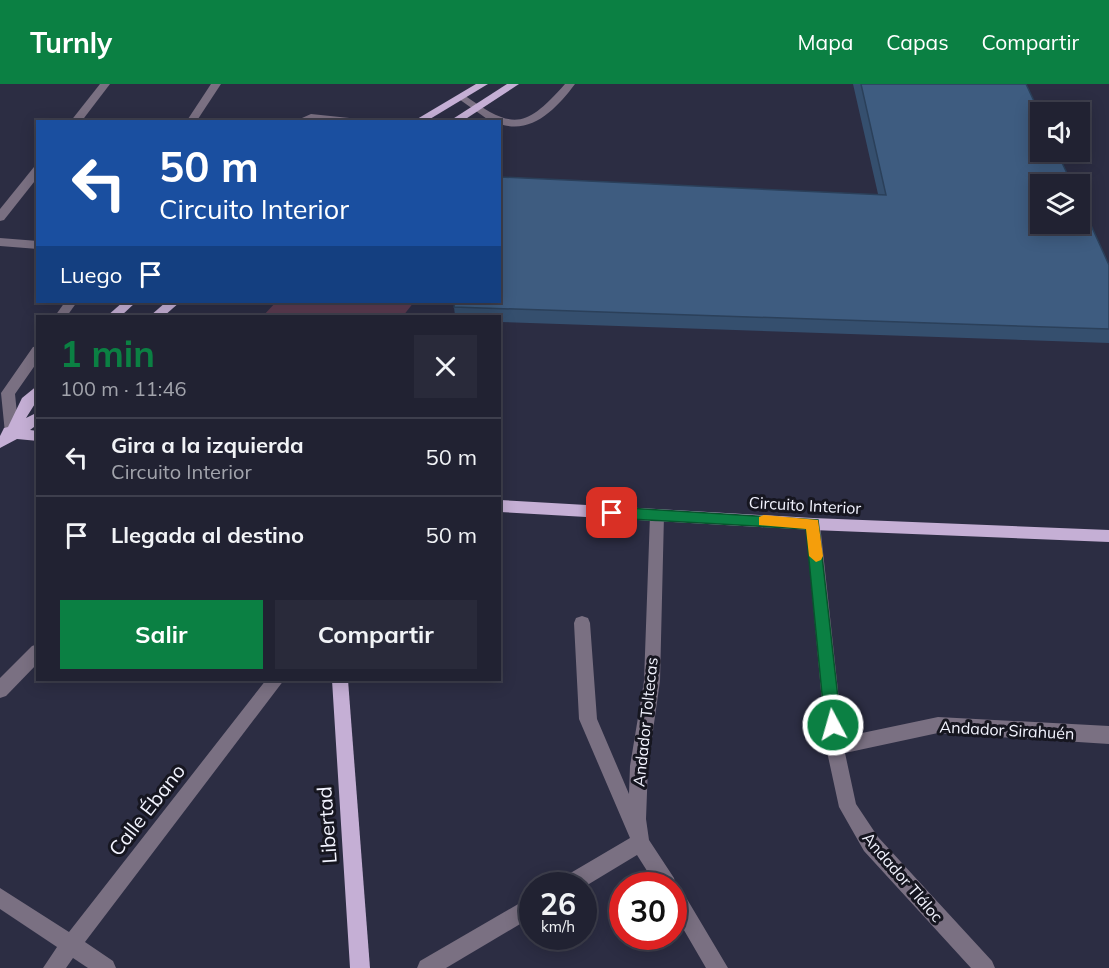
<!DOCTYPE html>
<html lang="es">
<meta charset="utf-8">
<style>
body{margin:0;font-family:Mulish,sans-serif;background:#292a3a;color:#f1f3f6;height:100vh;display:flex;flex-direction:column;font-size:22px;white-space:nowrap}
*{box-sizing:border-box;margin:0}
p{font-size:20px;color:#a2a4ac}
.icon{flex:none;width:33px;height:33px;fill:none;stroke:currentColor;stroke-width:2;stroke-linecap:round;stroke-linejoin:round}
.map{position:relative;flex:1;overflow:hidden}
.details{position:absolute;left:36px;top:231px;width:465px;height:366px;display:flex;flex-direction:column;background:#212232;border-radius:0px;box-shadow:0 3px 15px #0003,0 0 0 2px #3e3f4d}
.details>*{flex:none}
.banner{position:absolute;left:36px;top:36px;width:465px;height:183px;border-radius:0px;box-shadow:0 3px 15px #0003,0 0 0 2px #3e3f4d;background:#1a4fa0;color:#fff;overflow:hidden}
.buttons{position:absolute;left:1030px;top:18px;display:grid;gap:12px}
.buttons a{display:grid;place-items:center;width:60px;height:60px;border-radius:0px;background:#212232;box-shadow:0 3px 15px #0003,0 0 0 2px #3e3f4d;font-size:30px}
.speed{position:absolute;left:519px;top:788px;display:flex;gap:12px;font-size:30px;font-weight:700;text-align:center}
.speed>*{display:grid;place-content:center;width:78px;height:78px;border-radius:50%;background:#212232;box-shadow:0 3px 15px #0003,0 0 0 2px #3e3f4d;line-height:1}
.speed small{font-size:15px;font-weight:400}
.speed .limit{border:9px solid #d22;background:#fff;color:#111}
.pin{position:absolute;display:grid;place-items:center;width:51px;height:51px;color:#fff;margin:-26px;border-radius:12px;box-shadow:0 3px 9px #0006}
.me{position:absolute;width:66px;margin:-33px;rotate:354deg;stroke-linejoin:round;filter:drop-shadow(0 0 4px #0008)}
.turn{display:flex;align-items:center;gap:21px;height:126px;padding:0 24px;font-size:27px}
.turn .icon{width:78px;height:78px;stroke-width:2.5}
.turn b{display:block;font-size:42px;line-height:51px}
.then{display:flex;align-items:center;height:57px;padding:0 24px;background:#0003;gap:12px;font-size:22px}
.round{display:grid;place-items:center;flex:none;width:63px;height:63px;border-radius:0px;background:#292a3a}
.head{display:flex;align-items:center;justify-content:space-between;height:102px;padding:0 24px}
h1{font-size:36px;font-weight:700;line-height:45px;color:#0b8043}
.primary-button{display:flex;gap:12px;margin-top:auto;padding:12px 24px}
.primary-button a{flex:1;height:69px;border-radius:0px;background:#0b8043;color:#fff;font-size:24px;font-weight:700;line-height:69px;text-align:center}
.primary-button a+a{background:#292a3a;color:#f1f3f6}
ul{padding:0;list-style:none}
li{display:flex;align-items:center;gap:18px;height:78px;padding:0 24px;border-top:2px solid #3e3f4d}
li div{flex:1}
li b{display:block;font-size:22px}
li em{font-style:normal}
header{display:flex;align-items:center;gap:36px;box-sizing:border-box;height:84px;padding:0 30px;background:#0b8043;color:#fff}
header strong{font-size:28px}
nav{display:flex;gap:33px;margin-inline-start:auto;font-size:21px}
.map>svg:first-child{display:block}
.green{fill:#5b3b51}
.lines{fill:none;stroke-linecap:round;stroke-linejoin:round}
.minor{fill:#7a7082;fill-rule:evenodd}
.major{fill:#c5afd5;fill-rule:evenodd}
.wall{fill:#354f6e}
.building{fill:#3e5c80;stroke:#2b405a;stroke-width:1.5}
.route{fill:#0b8043;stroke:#07532c;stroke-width:1.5}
.slow{fill:#f59e0b}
.labels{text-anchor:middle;stroke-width:6;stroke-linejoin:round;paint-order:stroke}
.street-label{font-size:16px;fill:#f2f3fe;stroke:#161620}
.near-street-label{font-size:20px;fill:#f2f3fe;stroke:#161620}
</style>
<header>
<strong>Turnly</strong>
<nav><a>Mapa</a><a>Capas</a><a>Compartir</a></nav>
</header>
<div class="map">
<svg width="1109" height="884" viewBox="0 0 1109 884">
<rect width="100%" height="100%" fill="#2c2d43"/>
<polygon class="green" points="276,218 414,218 403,232 263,232"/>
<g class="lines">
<g class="minor">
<polygon points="100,0 110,0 81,38 70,38"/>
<polygon points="211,0 221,0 196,38 186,38"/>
<path d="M565,0H575C557,24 532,51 500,40V38L490,37L456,13L464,11C513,46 525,45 565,0Z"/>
<polygon points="311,30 359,35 364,38 293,38"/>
<polygon points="38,82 38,93 4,136 0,137 0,125 34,83"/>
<polygon points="0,154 38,157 38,165 0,162"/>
<polygon points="65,218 77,218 67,232 55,232"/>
<polygon points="38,262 38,277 15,310 19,349 12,354 5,349 1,309 33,263"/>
<polygon points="657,425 662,427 664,431 660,597 648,682 646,735 649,756 674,794 676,803 681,805 728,884 706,884 674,829 674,801 656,801 637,771 584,803 584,801 559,801 562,794 630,754 579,635 574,539 576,534 582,532 588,534 590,539 597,635 629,710 630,682 644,597 650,431 652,427"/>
<polygon points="813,434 818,436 820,440 843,653 938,633 1109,642 1109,660 938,649 845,669 856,720 878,753 992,877 995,884 971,884 864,767 839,723 826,663 806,440 808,436"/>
<polygon points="38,560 38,579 6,612 0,614 0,594 32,562"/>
<polygon points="266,596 284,596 85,858 113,877 116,884 88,884 73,874 66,884 43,884 57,863 0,825 0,804 69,848"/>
<polygon points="532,812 532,833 446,884 417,884 420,877"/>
</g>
<g class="major">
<polygon points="476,0 488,0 425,38 412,38"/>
<polygon points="507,0 519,0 461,38 448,38"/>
<polygon points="123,218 136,218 121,232 107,232"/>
<polygon points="166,218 180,218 164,232 150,232"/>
<polygon points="38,301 38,315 26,334 38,328 38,340 30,346 38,347 38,357 17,355 0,364 0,352 4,344 8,343 22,314"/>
<polygon points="500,416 813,434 1109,446 1109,458 813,446 500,428"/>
<polygon points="332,596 348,596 370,884 350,884"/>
</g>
</g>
<polygon class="wall" points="853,0 1026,0 1109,181 1109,259 500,238 500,232 455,232 454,223 878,110"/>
<polygon class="building" points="861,0 1026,0 1041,32 1041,68 1057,68 1072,100 1041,100 1041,140 1080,140 1080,117 1109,181 1109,245 454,223 455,218 500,218 500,93 886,111"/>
<polygon class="route" points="612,423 818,436 841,641 839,646 833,648 828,646 825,641 806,445 612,434 605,429"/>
<polygon class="slow" points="764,431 818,436 823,472 821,476 816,478 809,472 806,445 759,441 759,433"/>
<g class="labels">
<g class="street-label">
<text transform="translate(805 421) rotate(3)" y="6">Circuito Interior</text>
<text transform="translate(645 638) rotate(-84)" y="6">Andador Toltecas</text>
<text transform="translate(1007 646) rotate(3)" y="6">Andador Sirahuén</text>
<text transform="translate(903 793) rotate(49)" y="6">Andador Tláloc</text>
</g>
<g class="near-street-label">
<text transform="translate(147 726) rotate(-52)" y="7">Calle Ébano</text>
<text transform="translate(327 741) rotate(-94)" y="7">Libertad</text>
</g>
</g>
</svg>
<div class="buttons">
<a><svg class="icon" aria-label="sound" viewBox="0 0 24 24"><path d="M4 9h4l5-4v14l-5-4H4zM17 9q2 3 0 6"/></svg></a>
<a><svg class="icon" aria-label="layers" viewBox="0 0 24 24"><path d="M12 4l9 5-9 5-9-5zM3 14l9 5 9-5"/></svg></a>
</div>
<div class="speed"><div>26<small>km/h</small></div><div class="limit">30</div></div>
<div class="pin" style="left:612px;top:429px;background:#d93025"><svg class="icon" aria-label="arrive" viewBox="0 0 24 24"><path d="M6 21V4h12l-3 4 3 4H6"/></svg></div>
<svg class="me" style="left:833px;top:641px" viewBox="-20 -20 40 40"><circle r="17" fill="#0b8043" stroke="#fff" stroke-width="3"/><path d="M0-11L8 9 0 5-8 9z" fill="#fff"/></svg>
<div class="banner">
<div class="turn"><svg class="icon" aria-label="left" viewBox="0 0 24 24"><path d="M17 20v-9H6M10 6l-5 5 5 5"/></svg><div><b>50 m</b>Circuito Interior</div></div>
<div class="then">Luego<svg class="icon" aria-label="arrive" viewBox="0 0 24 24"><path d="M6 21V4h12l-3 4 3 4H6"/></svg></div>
</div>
<section class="details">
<div class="head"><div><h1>1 min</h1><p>100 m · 11:46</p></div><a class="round"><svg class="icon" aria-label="close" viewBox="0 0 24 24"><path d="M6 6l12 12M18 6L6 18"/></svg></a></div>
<ul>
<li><svg class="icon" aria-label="left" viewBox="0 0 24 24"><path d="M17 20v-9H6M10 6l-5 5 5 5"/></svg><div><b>Gira a la izquierda</b><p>Circuito Interior</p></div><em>50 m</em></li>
<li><svg class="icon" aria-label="arrive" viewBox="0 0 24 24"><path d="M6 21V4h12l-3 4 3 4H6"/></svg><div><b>Llegada al destino</b></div><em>50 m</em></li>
</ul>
<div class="primary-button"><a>Salir</a><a>Compartir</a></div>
</section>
</div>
